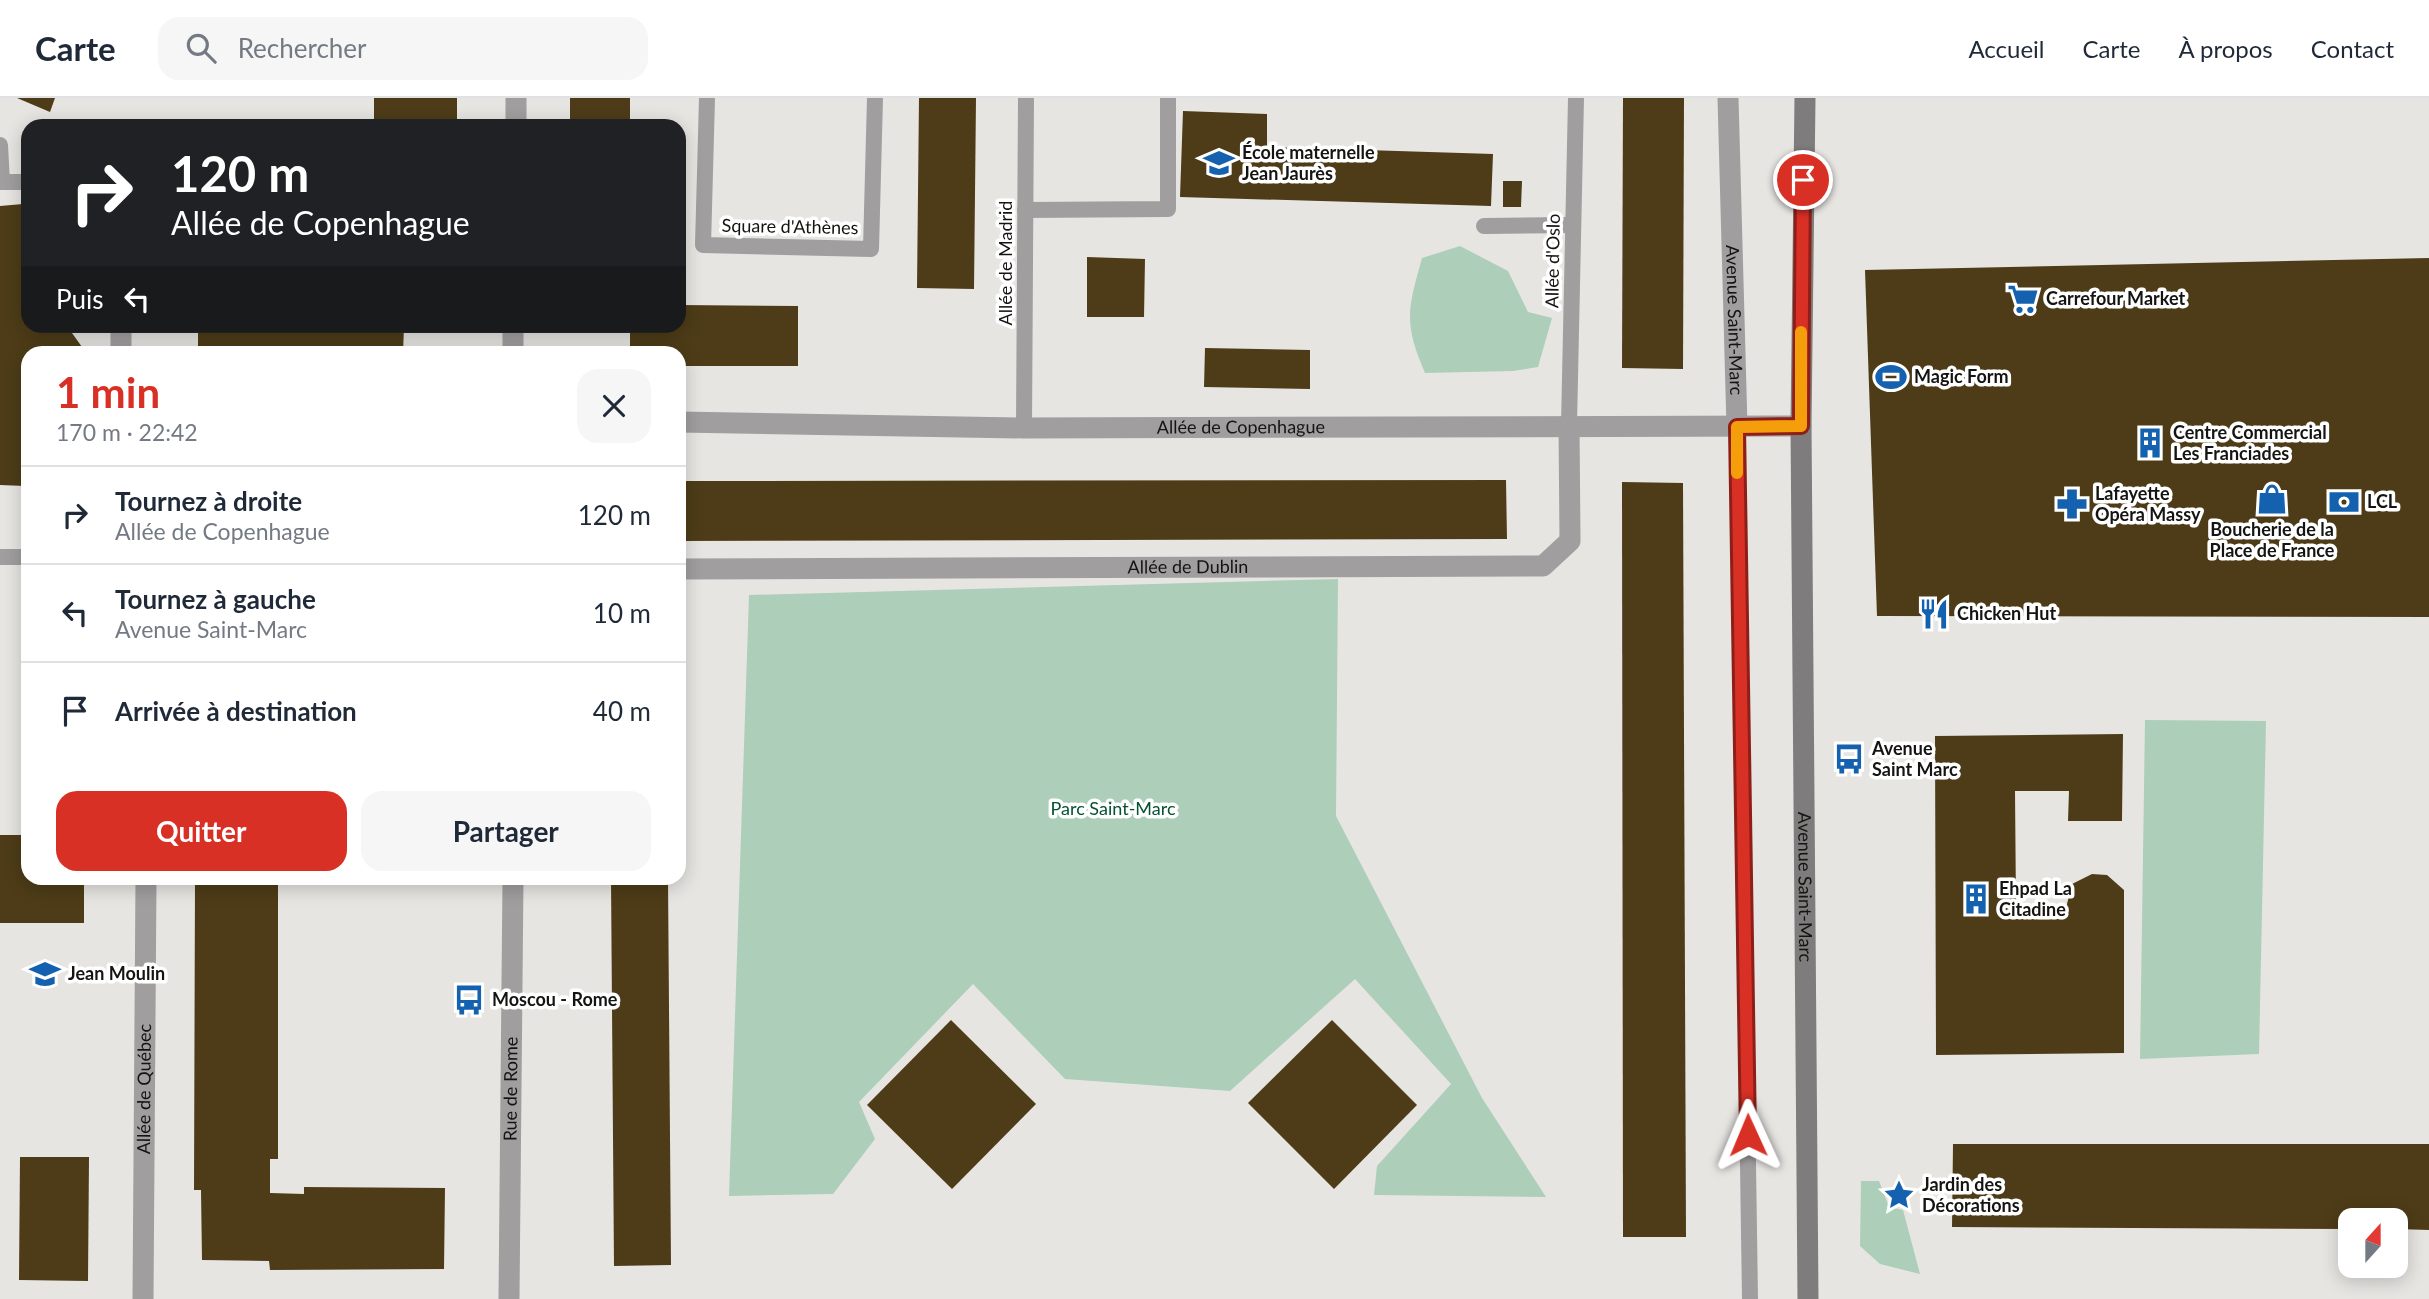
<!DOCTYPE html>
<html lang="fr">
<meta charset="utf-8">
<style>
body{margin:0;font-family:Lato,sans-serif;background:#f6f6f7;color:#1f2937;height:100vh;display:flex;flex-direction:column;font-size:26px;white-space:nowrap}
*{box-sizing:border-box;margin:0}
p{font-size:23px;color:#747a83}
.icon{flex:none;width:38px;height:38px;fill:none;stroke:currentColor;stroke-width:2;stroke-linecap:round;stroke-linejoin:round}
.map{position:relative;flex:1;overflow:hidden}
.drawer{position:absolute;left:21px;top:248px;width:665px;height:539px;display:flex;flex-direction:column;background:#fff;border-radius:21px;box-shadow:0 4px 18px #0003}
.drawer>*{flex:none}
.banner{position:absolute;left:21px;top:21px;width:665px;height:214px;border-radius:21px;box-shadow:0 4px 18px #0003;background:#202124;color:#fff;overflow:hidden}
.needle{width:46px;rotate:21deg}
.buttons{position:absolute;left:2338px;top:1110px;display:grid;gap:14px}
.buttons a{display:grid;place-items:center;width:70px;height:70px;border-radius:14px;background:#fff;box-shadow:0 4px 18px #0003;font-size:35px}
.pin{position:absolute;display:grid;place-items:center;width:60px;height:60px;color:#fff;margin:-30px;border:4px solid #fff;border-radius:50%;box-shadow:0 2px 7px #0007}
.me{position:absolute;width:77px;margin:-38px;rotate:359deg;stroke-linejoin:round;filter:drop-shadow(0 0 5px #0008)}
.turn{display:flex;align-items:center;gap:24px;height:147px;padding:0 35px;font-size:32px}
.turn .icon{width:91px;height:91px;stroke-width:2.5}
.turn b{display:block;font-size:49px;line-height:60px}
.then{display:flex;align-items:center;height:66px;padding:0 35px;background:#0003;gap:14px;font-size:26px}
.round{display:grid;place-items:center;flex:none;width:74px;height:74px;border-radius:21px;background:#f6f6f7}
.headline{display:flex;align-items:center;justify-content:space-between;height:119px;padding:0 35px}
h1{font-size:42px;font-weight:700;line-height:52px;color:#d93025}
.cta{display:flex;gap:14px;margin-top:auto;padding:14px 35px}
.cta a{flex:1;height:80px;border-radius:21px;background:#d93025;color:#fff;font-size:28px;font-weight:700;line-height:80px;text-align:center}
.cta a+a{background:#f6f6f7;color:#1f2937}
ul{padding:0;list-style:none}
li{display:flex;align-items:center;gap:21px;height:98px;padding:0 35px;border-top:2px solid #e0e1e3}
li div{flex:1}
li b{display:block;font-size:26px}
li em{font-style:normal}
header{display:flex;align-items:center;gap:42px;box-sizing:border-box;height:98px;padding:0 35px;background:#fff;border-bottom:2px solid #e0e1e3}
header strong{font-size:33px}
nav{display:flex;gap:38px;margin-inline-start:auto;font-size:24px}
.search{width:490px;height:63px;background:#f6f6f7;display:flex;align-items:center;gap:18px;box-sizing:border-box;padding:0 24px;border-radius:21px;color:#747a83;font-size:26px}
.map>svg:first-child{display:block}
.green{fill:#adceb9}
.building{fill:#4d3c17}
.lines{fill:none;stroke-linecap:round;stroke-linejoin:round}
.lane{stroke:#a09e9e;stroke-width:16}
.street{stroke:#a09e9e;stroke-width:21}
.secondary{stroke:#7e7c7c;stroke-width:21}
.route-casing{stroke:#8d1f18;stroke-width:18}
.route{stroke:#d93025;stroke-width:12}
.slow{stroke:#f59e0b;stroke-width:12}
.labels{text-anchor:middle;stroke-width:7;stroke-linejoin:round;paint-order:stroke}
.poi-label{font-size:18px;font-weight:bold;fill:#141413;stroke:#fff;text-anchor:start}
.street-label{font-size:18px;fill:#141413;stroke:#fff}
.park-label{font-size:18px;fill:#065130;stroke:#fff}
</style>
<header>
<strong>Carte</strong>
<div class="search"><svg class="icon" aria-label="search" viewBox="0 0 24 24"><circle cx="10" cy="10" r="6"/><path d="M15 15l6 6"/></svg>Rechercher</div>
<nav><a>Accueil</a><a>Carte</a><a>À propos</a><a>Contact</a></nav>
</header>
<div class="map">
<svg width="2429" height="1201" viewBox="0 0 2429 1201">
<rect width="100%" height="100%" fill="#e7e5e2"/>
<g class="green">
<path d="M1460,148L1508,173L1528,214L1552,220L1538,269L1513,273L1425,275C1403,224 1408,211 1422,160Z"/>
<polygon points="1338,481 1336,718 1482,1000 1546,1099 1374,1097 1377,1068 1451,986 1355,881 1230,993 1065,981 973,886 859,1004 875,1041 833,1096 729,1098 749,497"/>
<polygon points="2145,622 2266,623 2259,956 2140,961"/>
<polygon points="1861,1083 1879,1083 1889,1109 1903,1112 1920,1176 1880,1166 1860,1148"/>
</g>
<g class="building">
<polygon points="17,0 55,0 50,14"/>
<polygon points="374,0 457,0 457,28 381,28 381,22 374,22"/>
<rect x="570" y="0" width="60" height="28"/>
<polygon points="919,0 976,0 974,191 917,190"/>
<polygon points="1623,0 1684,0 1683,271 1622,270"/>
<polygon points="1183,13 1267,16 1267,49 1493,56 1491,108 1180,99"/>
<polygon points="1503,83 1522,83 1521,109 1503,109"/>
<polygon points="23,106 28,108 28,228 67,228 87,256 28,256 25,388 0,387 0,108"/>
<polygon points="1087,159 1145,161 1144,219 1087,219"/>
<polygon points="2429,160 2429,519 1877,518 1865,172"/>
<polygon points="679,207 798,208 798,268 679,268 679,256 630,256 630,228 679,228"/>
<polygon points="198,228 404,228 403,256 198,256"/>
<polygon points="1205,250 1310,252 1310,291 1204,289"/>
<polygon points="1506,382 1507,441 679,443 679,383"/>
<polygon points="1622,384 1683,385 1686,1139 1623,1139"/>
<polygon points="2123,636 2122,723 2068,723 2069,693 2015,693 2016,810 2066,810 2072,786 2092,776 2107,777 2124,792 2124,955 1936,957 1935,638"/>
<polygon points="0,737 28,737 28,780 84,780 84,825 0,825"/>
<polygon points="195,780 278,780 278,1061 270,1061 270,1095 304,1096 304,1089 445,1090 444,1171 270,1172 269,1163 202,1162 201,1092 194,1092"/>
<polygon points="611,780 668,780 671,1167 614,1168"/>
<polygon points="951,922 1036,1006 952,1091 867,1007"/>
<polygon points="1332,922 1417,1007 1334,1091 1248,1005"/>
<polygon points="1953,1046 2429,1046 2429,1132 2396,1131 2396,1122 2350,1122 2350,1131 1952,1129"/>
<polygon points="20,1059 89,1059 88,1183 19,1182"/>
</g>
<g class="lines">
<g class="lane">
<polyline points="707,0 703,147 871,151 875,0"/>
<polyline points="0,47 2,84"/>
<polyline points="0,84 28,84"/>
<polyline points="1025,112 1168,111 1168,0"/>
<polyline points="1484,128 1573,127"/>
<polyline points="1569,327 1576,0"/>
<polyline points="1737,329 1750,1201"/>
<polyline points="1024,330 1026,0"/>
<polyline points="0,459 28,459"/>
</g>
<g class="street">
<path id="s1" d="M1728,0L1737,329"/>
<polyline points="516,28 516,0"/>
<polyline points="121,228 121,256"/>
<polyline points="513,228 513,256"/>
<path id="s2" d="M679,324L1024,330L1801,328"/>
<path id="s3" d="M679,471L1543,468L1570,443L1569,327"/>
<path id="s4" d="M143,1201L146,780"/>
<path id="s5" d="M509,1201L513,780"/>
</g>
<path class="secondary" id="s6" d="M1805,0L1801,328L1808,1201"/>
</g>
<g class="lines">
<g class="route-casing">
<polyline id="route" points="1748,1037 1737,329 1801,328 1803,82"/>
</g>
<use href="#route" class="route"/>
<polyline class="slow" points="1737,375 1737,329 1801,328 1801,234"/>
</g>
<defs>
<g id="school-bare" transform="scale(2.415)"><path d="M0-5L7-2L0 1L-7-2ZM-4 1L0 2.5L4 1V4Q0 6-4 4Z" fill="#1461b0" stroke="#fff" stroke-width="2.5" paint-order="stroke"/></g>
<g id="supermarket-bare" transform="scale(2.415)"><path d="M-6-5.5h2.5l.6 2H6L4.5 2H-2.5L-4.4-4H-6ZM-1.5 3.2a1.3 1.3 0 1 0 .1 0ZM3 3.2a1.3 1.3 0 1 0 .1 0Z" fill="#1461b0" stroke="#fff" stroke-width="2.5" paint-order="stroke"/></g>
<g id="stadium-bare" transform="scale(2.415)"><path d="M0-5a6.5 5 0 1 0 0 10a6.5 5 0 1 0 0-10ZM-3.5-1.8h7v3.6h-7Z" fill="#1461b0" stroke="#fff" stroke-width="2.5" paint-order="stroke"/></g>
<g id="building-bare" transform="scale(2.415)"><path d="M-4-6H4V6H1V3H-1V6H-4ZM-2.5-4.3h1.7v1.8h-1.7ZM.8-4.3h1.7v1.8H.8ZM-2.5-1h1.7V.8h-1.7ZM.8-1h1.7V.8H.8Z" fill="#1461b0" stroke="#fff" stroke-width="2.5" paint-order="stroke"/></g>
<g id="shop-bare" transform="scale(2.415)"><path d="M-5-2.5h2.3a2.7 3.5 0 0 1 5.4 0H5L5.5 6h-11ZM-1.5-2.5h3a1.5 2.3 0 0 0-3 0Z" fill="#1461b0" stroke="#fff" stroke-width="2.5" paint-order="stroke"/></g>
<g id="bank-bare" transform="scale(2.415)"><path d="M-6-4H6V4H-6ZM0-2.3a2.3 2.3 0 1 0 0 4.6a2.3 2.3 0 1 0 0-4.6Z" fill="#1461b0" stroke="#fff" stroke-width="2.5" paint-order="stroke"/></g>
<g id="pharmacy-bare" transform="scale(2.415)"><path d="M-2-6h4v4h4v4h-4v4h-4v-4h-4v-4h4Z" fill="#1461b0" stroke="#fff" stroke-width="2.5" paint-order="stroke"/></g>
<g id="restaurant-bare" transform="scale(2.415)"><path d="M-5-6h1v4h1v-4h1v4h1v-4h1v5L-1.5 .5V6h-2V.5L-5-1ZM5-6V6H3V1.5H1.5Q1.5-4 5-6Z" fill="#1461b0" stroke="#fff" stroke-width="2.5" paint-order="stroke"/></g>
<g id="bus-bare" transform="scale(2.415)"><path d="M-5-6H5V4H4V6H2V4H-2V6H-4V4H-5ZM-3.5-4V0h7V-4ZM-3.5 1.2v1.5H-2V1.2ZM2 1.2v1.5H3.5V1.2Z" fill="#1461b0" stroke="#fff" stroke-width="2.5" paint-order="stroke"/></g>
<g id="sight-bare" transform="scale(2.415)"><path d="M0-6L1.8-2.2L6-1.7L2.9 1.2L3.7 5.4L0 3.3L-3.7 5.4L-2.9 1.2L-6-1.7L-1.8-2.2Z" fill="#1461b0" stroke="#fff" stroke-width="2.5" paint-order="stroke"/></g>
</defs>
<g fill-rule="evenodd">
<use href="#school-bare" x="1219" y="65"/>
<use href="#supermarket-bare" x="2023" y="201"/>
<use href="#stadium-bare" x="1891" y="279"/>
<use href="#building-bare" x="2150" y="345"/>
<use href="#shop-bare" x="2272" y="401"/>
<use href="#bank-bare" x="2344" y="404"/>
<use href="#pharmacy-bare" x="2072" y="406"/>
<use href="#restaurant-bare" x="1934" y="516"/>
<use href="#bus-bare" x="1849" y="661"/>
<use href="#building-bare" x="1976" y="801"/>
<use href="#school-bare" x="45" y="876"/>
<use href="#bus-bare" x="469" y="902"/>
<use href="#sight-bare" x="1899" y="1097"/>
</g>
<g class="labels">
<g class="poi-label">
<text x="1242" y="61">École maternelle<tspan x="1242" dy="21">Jean Jaurès</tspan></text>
<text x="2046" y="207">Carrefour Market</text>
<text x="1914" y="285">Magic Form</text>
<text x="2173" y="341">Centre Commercial<tspan x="2173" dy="21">Les Franciades</tspan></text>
<text x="2095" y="402">Lafayette<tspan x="2095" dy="21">Opéra Massy</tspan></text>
<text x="2367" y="410">LCL</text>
<text x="2272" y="438" text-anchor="middle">Boucherie de la<tspan x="2272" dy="21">Place de France</tspan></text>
<text x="1957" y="522">Chicken Hut</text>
<text x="1872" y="657">Avenue<tspan x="1872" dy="21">Saint Marc</tspan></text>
<text x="1999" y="797">Ehpad La<tspan x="1999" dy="21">Citadine</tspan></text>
<text x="68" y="882">Jean Moulin</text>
<text x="492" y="908">Moscou - Rome</text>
<text x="1922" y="1093">Jardin des<tspan x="1922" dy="21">Décorations</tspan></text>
</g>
<g class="street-label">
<text transform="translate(790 129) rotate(1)" y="6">Square d'Athènes</text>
<text transform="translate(1553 163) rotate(-89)" y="6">Allée d'Oslo</text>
<text transform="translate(1006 165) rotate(-90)" y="6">Allée de Madrid</text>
<text dy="6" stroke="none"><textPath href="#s1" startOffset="222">Avenue Saint-Marc</textPath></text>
<text dy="6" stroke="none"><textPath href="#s2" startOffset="562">Allée de Copenhague</textPath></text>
<text dy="6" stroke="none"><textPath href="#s3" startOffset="509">Allée de Dublin</textPath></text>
<text dy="6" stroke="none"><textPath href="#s6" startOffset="789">Avenue Saint-Marc</textPath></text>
<text dy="6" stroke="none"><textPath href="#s4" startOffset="210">Allée de Québec</textPath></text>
<text dy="6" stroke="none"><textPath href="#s5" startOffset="210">Rue de Rome</textPath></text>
</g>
<g class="park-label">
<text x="1113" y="717">Parc Saint-Marc</text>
</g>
</g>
</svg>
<div class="buttons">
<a><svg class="needle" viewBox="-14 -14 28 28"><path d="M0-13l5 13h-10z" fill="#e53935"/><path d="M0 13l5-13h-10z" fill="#747a83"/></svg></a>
</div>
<div class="pin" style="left:1803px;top:82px;background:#d93025"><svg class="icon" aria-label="arrive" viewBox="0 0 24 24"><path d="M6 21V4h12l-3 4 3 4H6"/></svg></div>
<svg class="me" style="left:1748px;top:1037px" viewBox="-20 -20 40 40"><path d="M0-17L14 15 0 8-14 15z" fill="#d93025" stroke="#fff" stroke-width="4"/></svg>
<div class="banner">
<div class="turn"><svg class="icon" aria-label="right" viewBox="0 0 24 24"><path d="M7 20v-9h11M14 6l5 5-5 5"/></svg><div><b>120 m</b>Allée de Copenhague</div></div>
<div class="then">Puis<svg class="icon" aria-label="left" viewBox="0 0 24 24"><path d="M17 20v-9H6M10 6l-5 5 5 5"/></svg></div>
</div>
<section class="drawer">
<div class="headline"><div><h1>1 min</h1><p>170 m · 22:42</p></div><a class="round"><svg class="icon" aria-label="close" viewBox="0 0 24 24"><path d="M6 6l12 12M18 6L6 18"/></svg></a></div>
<ul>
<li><svg class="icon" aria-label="right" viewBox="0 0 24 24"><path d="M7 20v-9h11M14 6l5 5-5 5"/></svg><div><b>Tournez à droite</b><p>Allée de Copenhague</p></div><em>120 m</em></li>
<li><svg class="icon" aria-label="left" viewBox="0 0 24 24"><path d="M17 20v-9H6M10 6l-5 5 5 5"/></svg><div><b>Tournez à gauche</b><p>Avenue Saint-Marc</p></div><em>10 m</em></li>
<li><svg class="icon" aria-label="arrive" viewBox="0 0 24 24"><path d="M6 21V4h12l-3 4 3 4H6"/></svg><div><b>Arrivée à destination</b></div><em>40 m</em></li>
</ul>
<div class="cta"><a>Quitter</a><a>Partager</a></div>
</section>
</div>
